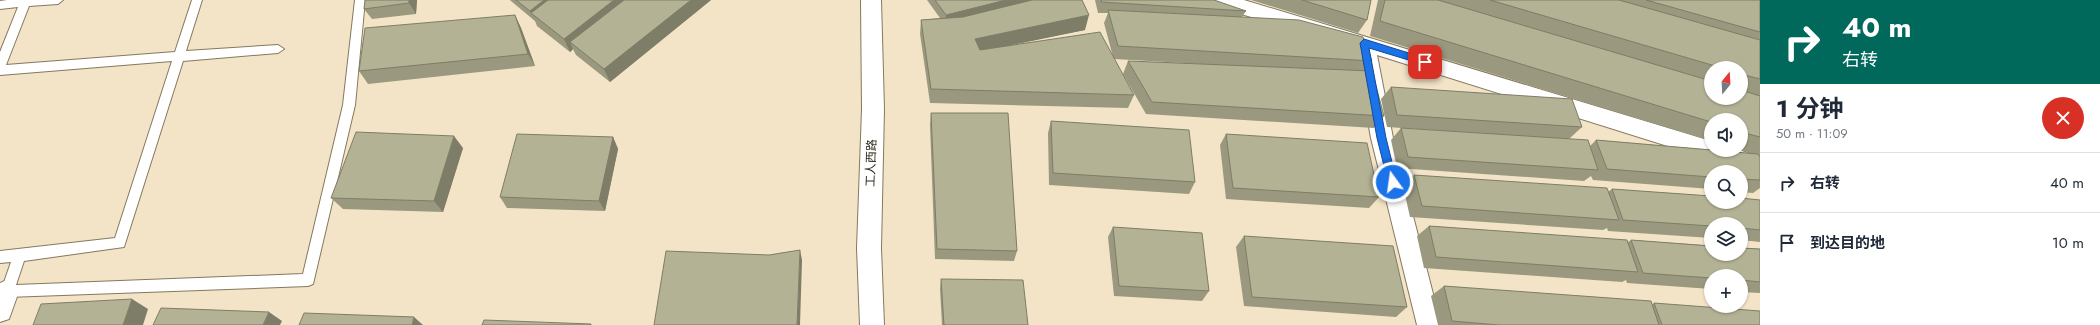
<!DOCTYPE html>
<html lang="zh">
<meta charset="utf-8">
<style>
body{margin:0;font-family:Jost,"Noto Sans SC",sans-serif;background:#f6f6f7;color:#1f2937;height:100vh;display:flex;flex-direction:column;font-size:15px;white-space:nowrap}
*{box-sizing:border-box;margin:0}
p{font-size:13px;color:#747a83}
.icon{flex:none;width:22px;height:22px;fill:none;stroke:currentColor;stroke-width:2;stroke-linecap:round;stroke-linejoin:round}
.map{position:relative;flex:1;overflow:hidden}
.drawer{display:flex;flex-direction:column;background:#fff;width:340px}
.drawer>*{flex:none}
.top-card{background:#00695c;color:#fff;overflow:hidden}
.needle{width:26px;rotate:18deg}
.tools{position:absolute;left:1704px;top:61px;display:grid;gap:8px}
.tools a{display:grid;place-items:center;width:44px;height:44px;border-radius:50%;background:#fff;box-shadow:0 1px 3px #0004;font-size:20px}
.pin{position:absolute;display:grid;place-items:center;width:34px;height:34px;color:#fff;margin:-17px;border-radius:8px;box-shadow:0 2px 6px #0006}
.me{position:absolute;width:44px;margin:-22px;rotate:346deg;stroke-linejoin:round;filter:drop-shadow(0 0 3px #0008)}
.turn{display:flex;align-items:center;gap:14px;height:84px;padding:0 16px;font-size:18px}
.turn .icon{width:52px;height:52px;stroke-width:2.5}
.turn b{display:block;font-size:28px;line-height:34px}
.round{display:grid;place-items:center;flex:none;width:42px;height:42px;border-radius:21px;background:#f6f6f7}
.summary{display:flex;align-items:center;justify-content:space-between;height:68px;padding:0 16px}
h1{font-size:24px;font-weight:700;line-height:30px}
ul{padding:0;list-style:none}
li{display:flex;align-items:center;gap:12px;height:60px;padding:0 16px;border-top:1px solid #e0e1e3}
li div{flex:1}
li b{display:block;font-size:15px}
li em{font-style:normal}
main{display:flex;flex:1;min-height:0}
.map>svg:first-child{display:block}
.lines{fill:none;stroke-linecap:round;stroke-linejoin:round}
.service-casing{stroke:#85785e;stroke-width:2}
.minor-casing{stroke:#85785e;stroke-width:2}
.secondary-casing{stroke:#85785e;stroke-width:2}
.service{fill:#fff;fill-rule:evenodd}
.minor{fill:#fff;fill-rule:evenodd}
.secondary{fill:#fff;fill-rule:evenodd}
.wall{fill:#9a997f;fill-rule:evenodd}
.shaded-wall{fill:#7d7d68}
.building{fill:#b3b294;stroke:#7d7d68}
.route{fill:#1a73e8;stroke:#114b97}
.labels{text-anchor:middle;stroke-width:3.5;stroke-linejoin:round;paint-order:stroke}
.street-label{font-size:12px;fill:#2f2a1f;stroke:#fff}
</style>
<main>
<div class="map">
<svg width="1760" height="325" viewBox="0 0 1760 325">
<rect width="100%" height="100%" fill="#f3e4c7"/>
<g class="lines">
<g class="service-casing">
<polygon id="service" points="7,0 63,0 58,4 29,6 6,65 175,52 192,0 202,0 186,51 278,45 284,49 278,53 183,61 124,247 24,261 16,285 303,274 343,105 355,0 365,0 355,105 313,284 308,286 7,297 2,295 1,291 11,262 0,263 0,251 115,238 172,61 0,75 0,52 18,7 0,9 0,1"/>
</g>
<g class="minor-casing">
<g id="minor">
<polygon points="1208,0 1244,0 1711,141 1711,150 1739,150 1760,157 1760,175 1377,55 1393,138 1441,325 1417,325 1371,138 1355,48 1211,5"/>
<polygon points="7,280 15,283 19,291 9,319 0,322 0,283"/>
</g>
</g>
<g class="secondary-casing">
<polygon id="secondary" points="861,0 881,0 884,109 881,248 884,325 860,325 857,248 862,109"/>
</g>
<use href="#service" class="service"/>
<use href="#minor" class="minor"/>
<use href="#secondary" class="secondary"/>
</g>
<g class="wall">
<polygon points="365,0 417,0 416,14 372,19 364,9"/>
<polygon points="510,0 711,0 610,82 576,55 573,49 570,52 537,26 535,21 511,1"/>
<polygon points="927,0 1082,0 1085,30 1009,45 1113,57 1104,23 1108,13 1098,13 1095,0 1214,0 1246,11 1242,17 1372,61 1365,70 1384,116 1374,128 1146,114 1123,74 1128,61 1202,64 1114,59 1134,95 1128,108 930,103 920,34 921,20 940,18"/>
<polygon points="1251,0 1371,0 1367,20 1358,33"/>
<path d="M1378,0H1760V156H1759L1760,157V188L1753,193L1741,192V172H1711V189L1593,180L1591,176L1584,181L1397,168L1391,140L1401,128L1590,146L1596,140L1749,153L1740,150H1741V120H1711V141L1370,36ZM1711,68H1741V98H1711Z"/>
<polygon points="515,15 521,28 535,66 368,84 359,71"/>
<polygon points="1391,87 1582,127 1569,139 1387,127 1381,99"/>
<polygon points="931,113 1017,251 1014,261 935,259 930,125"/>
<polygon points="1051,121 1195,182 1189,194 1049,185 1048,133"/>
<polygon points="1226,134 1379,197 1369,208 1226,199 1220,145"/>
<polygon points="613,137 618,149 605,211 507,208 500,197"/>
<polygon points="463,148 443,212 343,209 331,198"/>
<polygon points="1414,175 1608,192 1612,189 1760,200 1760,242 1741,240 1741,224 1711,224 1711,238 1608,231 1607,228 1603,230 1410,217 1403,186"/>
<polygon points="1429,226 1628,242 1631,240 1760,249 1760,293 1741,292 1741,276 1711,276 1711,289 1627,283 1626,280 1622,282 1424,268 1417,236"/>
<polygon points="1113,227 1209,291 1202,301 1114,296 1108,237"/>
<polygon points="1244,236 1407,307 1396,317 1244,306 1236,247"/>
<polygon points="941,279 1028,325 942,325 940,289"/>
<polygon points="1444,286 1652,305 1654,303 1760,325 1438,325 1431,296"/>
</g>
<g class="shaded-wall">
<polygon points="409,0 417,0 416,14 409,3"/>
<polygon points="544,0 563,0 531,13 535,22 530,11"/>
<polygon points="614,0 636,0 570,42 573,49 570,52 564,39"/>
<polygon points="691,0 711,0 610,82 604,69"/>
<polygon points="1006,0 1045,0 945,26 946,15"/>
<polygon points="515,15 521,28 535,66 528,54"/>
<polygon points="1089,15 1085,30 973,53 975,39"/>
<polygon points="454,136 463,148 443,212 434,201"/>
<polygon points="613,137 618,149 605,211 599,201"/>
<polygon points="800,250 802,260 800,325 797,325"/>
<polygon points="132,299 148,309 143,325 123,325"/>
<polygon points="269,312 282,321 280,325 263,325"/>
<polygon points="414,317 423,325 412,325"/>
</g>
<g class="building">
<polygon points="365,0 409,0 409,3 364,9"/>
<polygon points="516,0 544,0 530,11"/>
<polygon points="548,0 614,0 564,39 531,13"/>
<polygon points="624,0 691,0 604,69 570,42"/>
<polygon points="935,0 1006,0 946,15"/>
<polygon points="1032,0 1082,0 1089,15 975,39 980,50 1100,32 1134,95 931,89 921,20 963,17"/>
<polygon points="1101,0 1214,0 1246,11 1101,2"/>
<polygon points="1302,0 1371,0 1367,20"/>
<polygon points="1385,0 1438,0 1711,81 1711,98 1741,98 1741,90 1760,96 1760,137 1741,132 1741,120 1711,120 1711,122 1380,21"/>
<polygon points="1490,0 1619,0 1760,40 1760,79 1741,74 1741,68 1722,68"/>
<polygon points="1646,0 1760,0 1760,32"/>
<polygon points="1108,10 1299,20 1363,37 1372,61 1118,46"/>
<polygon points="515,15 528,54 359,71 365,28"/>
<polygon points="1128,61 1372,71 1384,116 1152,102"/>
<polygon points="1391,87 1572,99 1582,127 1397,115"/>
<polygon points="931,113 1008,113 1017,251 937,249"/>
<polygon points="1051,121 1189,130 1195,182 1053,173"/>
<polygon points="1401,128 1588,140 1598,170 1408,157"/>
<polygon points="356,132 454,136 434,201 331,198"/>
<polygon points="517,134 613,137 599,201 500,197"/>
<polygon points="1226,134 1367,143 1379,197 1233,188"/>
<polygon points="1596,140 1758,154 1760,157 1760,180 1741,179 1741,172 1711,172 1711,177 1607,169"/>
<polygon points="1414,175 1607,188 1619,220 1422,206"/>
<polygon points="1612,189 1711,196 1711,202 1741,202 1741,198 1760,200 1760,230 1741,228 1741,224 1711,224 1711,226 1623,220"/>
<polygon points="1429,226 1627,240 1638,272 1436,257"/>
<polygon points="1113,227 1202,233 1209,291 1119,286"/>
<polygon points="1244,236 1393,246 1407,307 1252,297"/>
<polygon points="1631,240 1711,246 1711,254 1741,254 1741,248 1760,249 1760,282 1741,280 1741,276 1711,276 1711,278 1643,273"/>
<polygon points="800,250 797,325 654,325 666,251 769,255"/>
<polygon points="941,279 1023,280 1028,325 944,325"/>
<polygon points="1444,286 1651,301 1659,325 1499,325 1452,321"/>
<polygon points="132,299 123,325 33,325 41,304"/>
<polygon points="1654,303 1760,311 1760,325 1662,325"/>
<polygon points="161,308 269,312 263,325 153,325"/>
<polygon points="304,313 414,317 412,325 299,325"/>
<polygon points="484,320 591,324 591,325 482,325"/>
</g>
<polygon class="route" points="1364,39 1428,59 1429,62 1425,65 1369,48 1386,138 1397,182 1393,185 1388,182 1377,138 1360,43"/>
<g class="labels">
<g class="street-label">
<text transform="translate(871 163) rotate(-88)" y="4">工人西路</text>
</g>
</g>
</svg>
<div class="tools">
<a><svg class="needle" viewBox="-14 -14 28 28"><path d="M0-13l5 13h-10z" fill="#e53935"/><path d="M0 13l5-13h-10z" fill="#747a83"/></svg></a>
<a><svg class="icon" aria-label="sound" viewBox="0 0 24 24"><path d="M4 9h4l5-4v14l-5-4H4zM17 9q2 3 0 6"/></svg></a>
<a><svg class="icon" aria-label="search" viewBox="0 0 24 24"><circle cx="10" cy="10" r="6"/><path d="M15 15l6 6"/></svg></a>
<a><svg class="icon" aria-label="layers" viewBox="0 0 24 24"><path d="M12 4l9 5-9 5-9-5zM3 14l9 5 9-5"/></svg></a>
<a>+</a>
</div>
<div class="pin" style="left:1425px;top:62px;background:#d93025"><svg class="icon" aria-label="arrive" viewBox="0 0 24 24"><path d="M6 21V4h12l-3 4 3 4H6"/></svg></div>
<svg class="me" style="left:1393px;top:182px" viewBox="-20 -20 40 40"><circle r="17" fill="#1a73e8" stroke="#fff" stroke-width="3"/><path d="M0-11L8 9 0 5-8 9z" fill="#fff"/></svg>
</div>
<section class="drawer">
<div class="top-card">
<div class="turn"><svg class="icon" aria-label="right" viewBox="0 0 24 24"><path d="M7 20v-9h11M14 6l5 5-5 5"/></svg><div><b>40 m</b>右转</div></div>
</div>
<div class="summary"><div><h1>1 分钟</h1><p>50 m · 11:09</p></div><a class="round" style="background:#d93025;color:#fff"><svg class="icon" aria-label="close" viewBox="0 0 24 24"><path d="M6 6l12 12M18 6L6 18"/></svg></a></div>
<ul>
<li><svg class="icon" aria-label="right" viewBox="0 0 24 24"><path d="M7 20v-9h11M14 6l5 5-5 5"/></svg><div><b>右转</b></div><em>40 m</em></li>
<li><svg class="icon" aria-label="arrive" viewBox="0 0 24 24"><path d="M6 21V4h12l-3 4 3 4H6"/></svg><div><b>到达目的地</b></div><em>10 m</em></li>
</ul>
</section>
</main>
